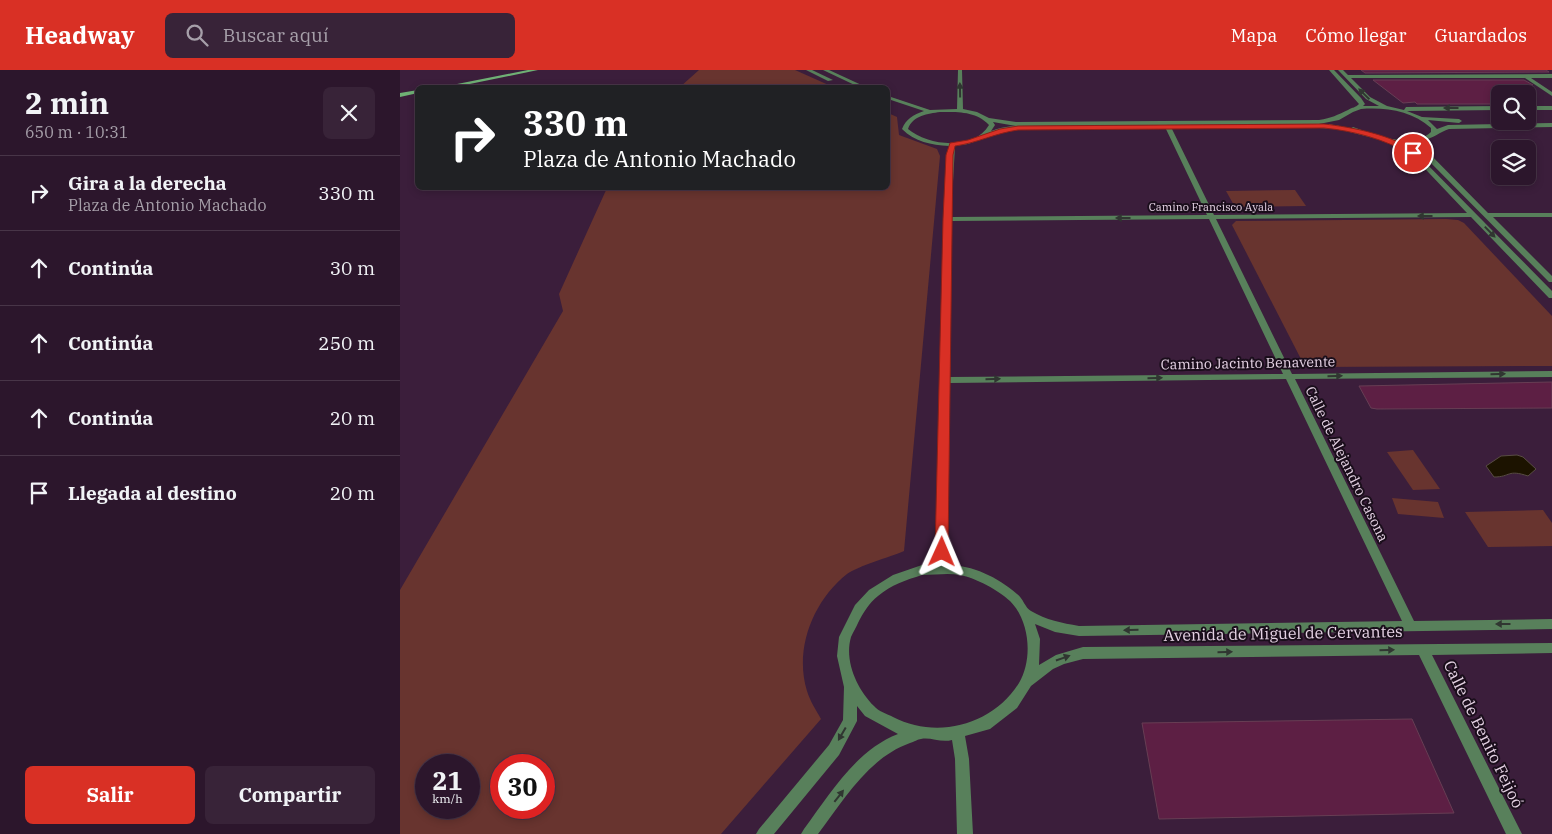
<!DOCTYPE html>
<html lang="es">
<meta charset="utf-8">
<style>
body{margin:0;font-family:"IBM Plex Serif",serif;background:#382338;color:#f1f3f6;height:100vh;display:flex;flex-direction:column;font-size:19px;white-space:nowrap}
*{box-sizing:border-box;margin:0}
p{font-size:16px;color:#a69fa9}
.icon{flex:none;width:28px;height:28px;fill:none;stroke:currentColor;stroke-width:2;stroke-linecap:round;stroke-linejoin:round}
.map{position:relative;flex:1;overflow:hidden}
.drawer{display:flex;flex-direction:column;background:#2c162c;width:400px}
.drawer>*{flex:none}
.guide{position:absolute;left:15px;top:15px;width:475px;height:105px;border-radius:8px;box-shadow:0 2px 8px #0003,0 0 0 1px #483548;background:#202124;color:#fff;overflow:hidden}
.fabs{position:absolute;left:1091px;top:15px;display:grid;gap:10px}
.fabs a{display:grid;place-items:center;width:45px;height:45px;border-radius:8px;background:#2c162c;box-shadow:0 2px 8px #0003,0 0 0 1px #483548;font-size:25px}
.speed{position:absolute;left:15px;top:684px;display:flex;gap:10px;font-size:25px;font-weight:700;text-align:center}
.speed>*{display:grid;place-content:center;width:65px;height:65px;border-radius:50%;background:#2c162c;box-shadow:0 2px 8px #0003,0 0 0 1px #483548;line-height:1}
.speed small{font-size:12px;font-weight:400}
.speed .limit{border:8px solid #d22;background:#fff;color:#111}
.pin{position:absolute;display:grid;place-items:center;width:42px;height:42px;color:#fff;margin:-21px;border:2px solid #fff;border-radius:50%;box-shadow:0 1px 5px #0007}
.me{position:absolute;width:55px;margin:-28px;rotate:1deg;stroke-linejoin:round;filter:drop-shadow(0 0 4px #0008)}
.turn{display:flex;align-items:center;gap:18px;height:105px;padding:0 25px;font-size:22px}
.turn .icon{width:65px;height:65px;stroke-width:2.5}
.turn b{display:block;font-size:35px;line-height:42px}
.round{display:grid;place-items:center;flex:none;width:52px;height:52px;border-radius:8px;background:#382338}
.summary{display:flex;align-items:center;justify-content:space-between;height:85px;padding:0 25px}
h1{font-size:30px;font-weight:700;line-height:38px}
.cta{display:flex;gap:10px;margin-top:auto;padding:10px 25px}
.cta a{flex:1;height:58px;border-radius:8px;background:#d93025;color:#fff;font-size:20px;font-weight:700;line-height:58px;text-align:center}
.cta a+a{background:#382338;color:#f1f3f6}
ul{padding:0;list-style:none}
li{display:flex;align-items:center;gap:15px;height:75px;padding:0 25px;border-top:1px solid #483548}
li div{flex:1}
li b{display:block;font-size:19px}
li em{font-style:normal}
header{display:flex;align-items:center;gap:30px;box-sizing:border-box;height:70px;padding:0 25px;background:#d93025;color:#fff}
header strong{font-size:24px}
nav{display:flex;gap:28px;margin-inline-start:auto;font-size:18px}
.search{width:350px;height:45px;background:#382338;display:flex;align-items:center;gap:12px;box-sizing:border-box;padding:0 18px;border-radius:8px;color:#a69fa9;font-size:19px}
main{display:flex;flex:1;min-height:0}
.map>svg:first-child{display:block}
.green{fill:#68342f;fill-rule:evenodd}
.water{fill:#1c1300;stroke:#584c44}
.building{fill:#5d1f44;stroke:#673e54}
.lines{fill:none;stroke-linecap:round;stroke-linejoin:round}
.minor{fill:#58805b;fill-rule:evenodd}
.secondary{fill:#6fb175;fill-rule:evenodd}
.oneway{fill:#303631}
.route{fill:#d93025;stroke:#8d1f18}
.labels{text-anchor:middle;stroke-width:4;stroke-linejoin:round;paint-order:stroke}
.far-street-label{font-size:11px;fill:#e5d2e4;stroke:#1a0e1b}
.street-label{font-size:14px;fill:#e5d2e4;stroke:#1a0e1b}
.near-street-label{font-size:16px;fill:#e5d2e4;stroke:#1a0e1b}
</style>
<header>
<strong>Headway</strong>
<div class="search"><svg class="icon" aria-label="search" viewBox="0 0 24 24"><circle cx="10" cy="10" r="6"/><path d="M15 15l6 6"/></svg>Buscar aquí</div>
<nav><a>Mapa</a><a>Cómo llegar</a><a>Guardados</a></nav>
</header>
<main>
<section class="drawer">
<div class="summary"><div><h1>2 min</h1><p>650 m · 10:31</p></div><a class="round"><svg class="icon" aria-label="close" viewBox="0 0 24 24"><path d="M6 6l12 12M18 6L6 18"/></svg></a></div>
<ul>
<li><svg class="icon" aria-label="right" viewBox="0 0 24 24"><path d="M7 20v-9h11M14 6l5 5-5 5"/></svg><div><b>Gira a la derecha</b><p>Plaza de Antonio Machado</p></div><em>330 m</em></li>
<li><svg class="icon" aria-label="ahead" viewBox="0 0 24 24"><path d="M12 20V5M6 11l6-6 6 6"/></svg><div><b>Continúa</b></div><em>30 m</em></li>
<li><svg class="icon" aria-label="ahead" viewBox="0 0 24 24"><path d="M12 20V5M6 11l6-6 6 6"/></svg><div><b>Continúa</b></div><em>250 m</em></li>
<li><svg class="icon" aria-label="ahead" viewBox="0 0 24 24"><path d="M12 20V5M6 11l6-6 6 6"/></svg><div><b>Continúa</b></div><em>20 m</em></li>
<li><svg class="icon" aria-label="arrive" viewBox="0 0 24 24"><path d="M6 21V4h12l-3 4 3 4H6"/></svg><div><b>Llegada al destino</b></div><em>20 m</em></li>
</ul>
<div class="cta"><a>Salir</a><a>Compartir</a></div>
</section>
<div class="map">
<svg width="1152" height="764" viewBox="0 0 1152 764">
<rect width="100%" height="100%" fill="#3b1e3b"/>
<g class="green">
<polygon points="299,0 395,0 433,17 280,17"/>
<path d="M488,43L497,47L499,65L537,79L540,86L504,481C490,487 458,496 447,504C413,531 394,579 407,621C410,631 416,640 421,649L321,764H0V520L163,241L159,224L207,118H488ZM26,695H69V738H26ZM101,695H144V738H101Z"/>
<polygon points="895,120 906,136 835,137 826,121"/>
<polygon points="1046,149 1058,150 1064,153 1152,246 1152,296 910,297 902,291 832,155 836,151"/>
<polygon points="1013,380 1040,419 1013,420 987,382"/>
<polygon points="992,428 1038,432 1044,448 998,444"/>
<polygon points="1143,440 1152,453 1152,476 1088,477 1065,442"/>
</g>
<path class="water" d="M1117,385L1123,387L1136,399L1128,406C1107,399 1111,407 1094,407L1086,396L1101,386Z"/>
<g class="building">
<polygon points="961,0 1146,0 1149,2 965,3"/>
<polygon points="973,10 1124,10 1133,15 1100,16 1100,34 1017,34 1015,32 1003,33"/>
<polygon points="1152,312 1152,338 977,339 971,338 959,316"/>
<polygon points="1012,649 1054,743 759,749 742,653"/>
</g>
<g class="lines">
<g class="minor">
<polygon points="406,0 412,0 433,10 428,11"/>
<polygon points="423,0 429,0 468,18 461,18"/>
<path d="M558,0H562L563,39L577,42L589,48L616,52L919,50C932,48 937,45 948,40C953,37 955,38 959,34L929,0H934L961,28L965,34L963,36H979L966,29L938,0H943L948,5L1152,4V8H1131L1152,22V26L1125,8H951L970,27L987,36L1004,40L1006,37L1100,36V40L1007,41L1022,47L1059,49L1062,51L1059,53L1028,50L1037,59L1048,55L1152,53V57L1049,59C1040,62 1033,68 1025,70L1022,76L1088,143H1152V147H1093L1152,206V212H1149L1021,83L1016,76L1018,72L1000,73L1015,82L1152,221V228H1149L1071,147L816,149L892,304L1152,301V307L895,309L1014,551L1152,549V559L679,566L655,562L635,554L640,569L639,595L656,585L683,577L1152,573V583L1032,585L1122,764H1106L1019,585L683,589L664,594L653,599L631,616L617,638L590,659L565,666L569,689L573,764H557L555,689L552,670C541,673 531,667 521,669C518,669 514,672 510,673C468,688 444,730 418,764H401L404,759C430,724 456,680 498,664L465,646L457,636V651L439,685L374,764H356L359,759L429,675L443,650L444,617L437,586L439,567L455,535L469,520L493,505L522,495H535L544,149L549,76C531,75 515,72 502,59C506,49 513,45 524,41L488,29V26L530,40L557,39ZM961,39C986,37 1012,41 1031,58V62C1011,80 975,65 953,57L950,59C940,56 926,52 916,56L919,58L938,59L989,72L1011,84L1067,143L814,145L771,57L768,55L765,57L807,145L551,147L555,76L568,74L601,62L622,58C614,54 600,58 591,61L595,55L593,52L616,56L919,54L939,50L953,42ZM540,42C558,42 576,41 589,55C574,81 528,76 508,59C513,45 528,44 540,42ZM809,149L883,304L549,307L550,151ZM886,309L1002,551L679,556C662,553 646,550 631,541C625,538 623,528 617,524C597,507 573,495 547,495L549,313ZM522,505C534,505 548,503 560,505C576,508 598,520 610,531C630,551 633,589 619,613C593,655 537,670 493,647C487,644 478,641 474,636C457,619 444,591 451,567C453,562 456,558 458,553C463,543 469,533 478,526C491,515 506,510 522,505Z"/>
<rect x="1128" y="36" width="24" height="4"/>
</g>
<g class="secondary">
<polygon points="128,0 138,0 50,18 37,18"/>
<polygon points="18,20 18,23 0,27 0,23"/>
</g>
</g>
<defs><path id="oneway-solid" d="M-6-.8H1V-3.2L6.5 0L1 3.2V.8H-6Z" transform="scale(1.25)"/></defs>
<g class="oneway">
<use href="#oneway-solid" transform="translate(560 20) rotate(-91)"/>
<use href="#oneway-solid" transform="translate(964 24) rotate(-136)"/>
<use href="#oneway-solid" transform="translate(1051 38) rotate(180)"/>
<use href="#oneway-solid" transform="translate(1025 146) rotate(180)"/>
<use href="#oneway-solid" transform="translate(723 148) rotate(180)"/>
<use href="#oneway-solid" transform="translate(1090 162) rotate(46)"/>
<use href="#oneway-solid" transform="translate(1098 304) rotate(-1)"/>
<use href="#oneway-solid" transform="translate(935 306) rotate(-1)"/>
<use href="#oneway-solid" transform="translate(755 308) rotate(-1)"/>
<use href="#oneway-solid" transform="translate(593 309) rotate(-1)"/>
<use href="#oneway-solid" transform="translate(1103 554) rotate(180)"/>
<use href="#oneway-solid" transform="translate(731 560) rotate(179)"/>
<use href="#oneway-solid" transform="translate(987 580) rotate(-1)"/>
<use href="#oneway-solid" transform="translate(825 582) rotate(-1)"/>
<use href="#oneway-solid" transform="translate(663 588) rotate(-19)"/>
<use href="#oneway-solid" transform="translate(442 664) rotate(120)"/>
<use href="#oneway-solid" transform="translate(439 726) rotate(-52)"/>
</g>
<path class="route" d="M924,54C951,57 995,65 1016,83L1010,84C984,69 954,61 924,58L618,60C596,63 577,73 555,76L553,85L548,482L546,486H537L535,482L543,149L546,85L550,73L568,70L600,59L618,56Z"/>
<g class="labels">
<g class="far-street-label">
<text x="811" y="141">Camino Francisco Ayala</text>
</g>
<g class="street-label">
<text transform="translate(848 293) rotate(-1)" y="5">Camino Jacinto Benavente</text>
<text transform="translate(947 394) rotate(64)" y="5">Calle de Alejandro Casona</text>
</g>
<g class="near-street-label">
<text transform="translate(883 563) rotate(-1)" y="6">Avenida de Miguel de Cervantes</text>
<text transform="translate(1084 664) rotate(64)" y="6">Calle de Benito Feijoó</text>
</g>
</g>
</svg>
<div class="fabs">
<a><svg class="icon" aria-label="search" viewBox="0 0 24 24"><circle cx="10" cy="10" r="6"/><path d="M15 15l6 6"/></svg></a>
<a><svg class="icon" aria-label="layers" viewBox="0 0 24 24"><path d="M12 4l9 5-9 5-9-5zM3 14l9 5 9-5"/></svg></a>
</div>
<div class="speed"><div>21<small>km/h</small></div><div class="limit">30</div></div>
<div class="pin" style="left:1013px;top:83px;background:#d93025"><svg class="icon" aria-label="arrive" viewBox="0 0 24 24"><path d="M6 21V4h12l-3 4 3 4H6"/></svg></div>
<svg class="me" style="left:542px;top:482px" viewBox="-20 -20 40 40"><path d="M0-17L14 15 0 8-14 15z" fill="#d93025" stroke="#fff" stroke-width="4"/></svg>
<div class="guide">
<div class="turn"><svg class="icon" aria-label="right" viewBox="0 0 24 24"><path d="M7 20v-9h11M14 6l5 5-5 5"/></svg><div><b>330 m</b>Plaza de Antonio Machado</div></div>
</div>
</div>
</main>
